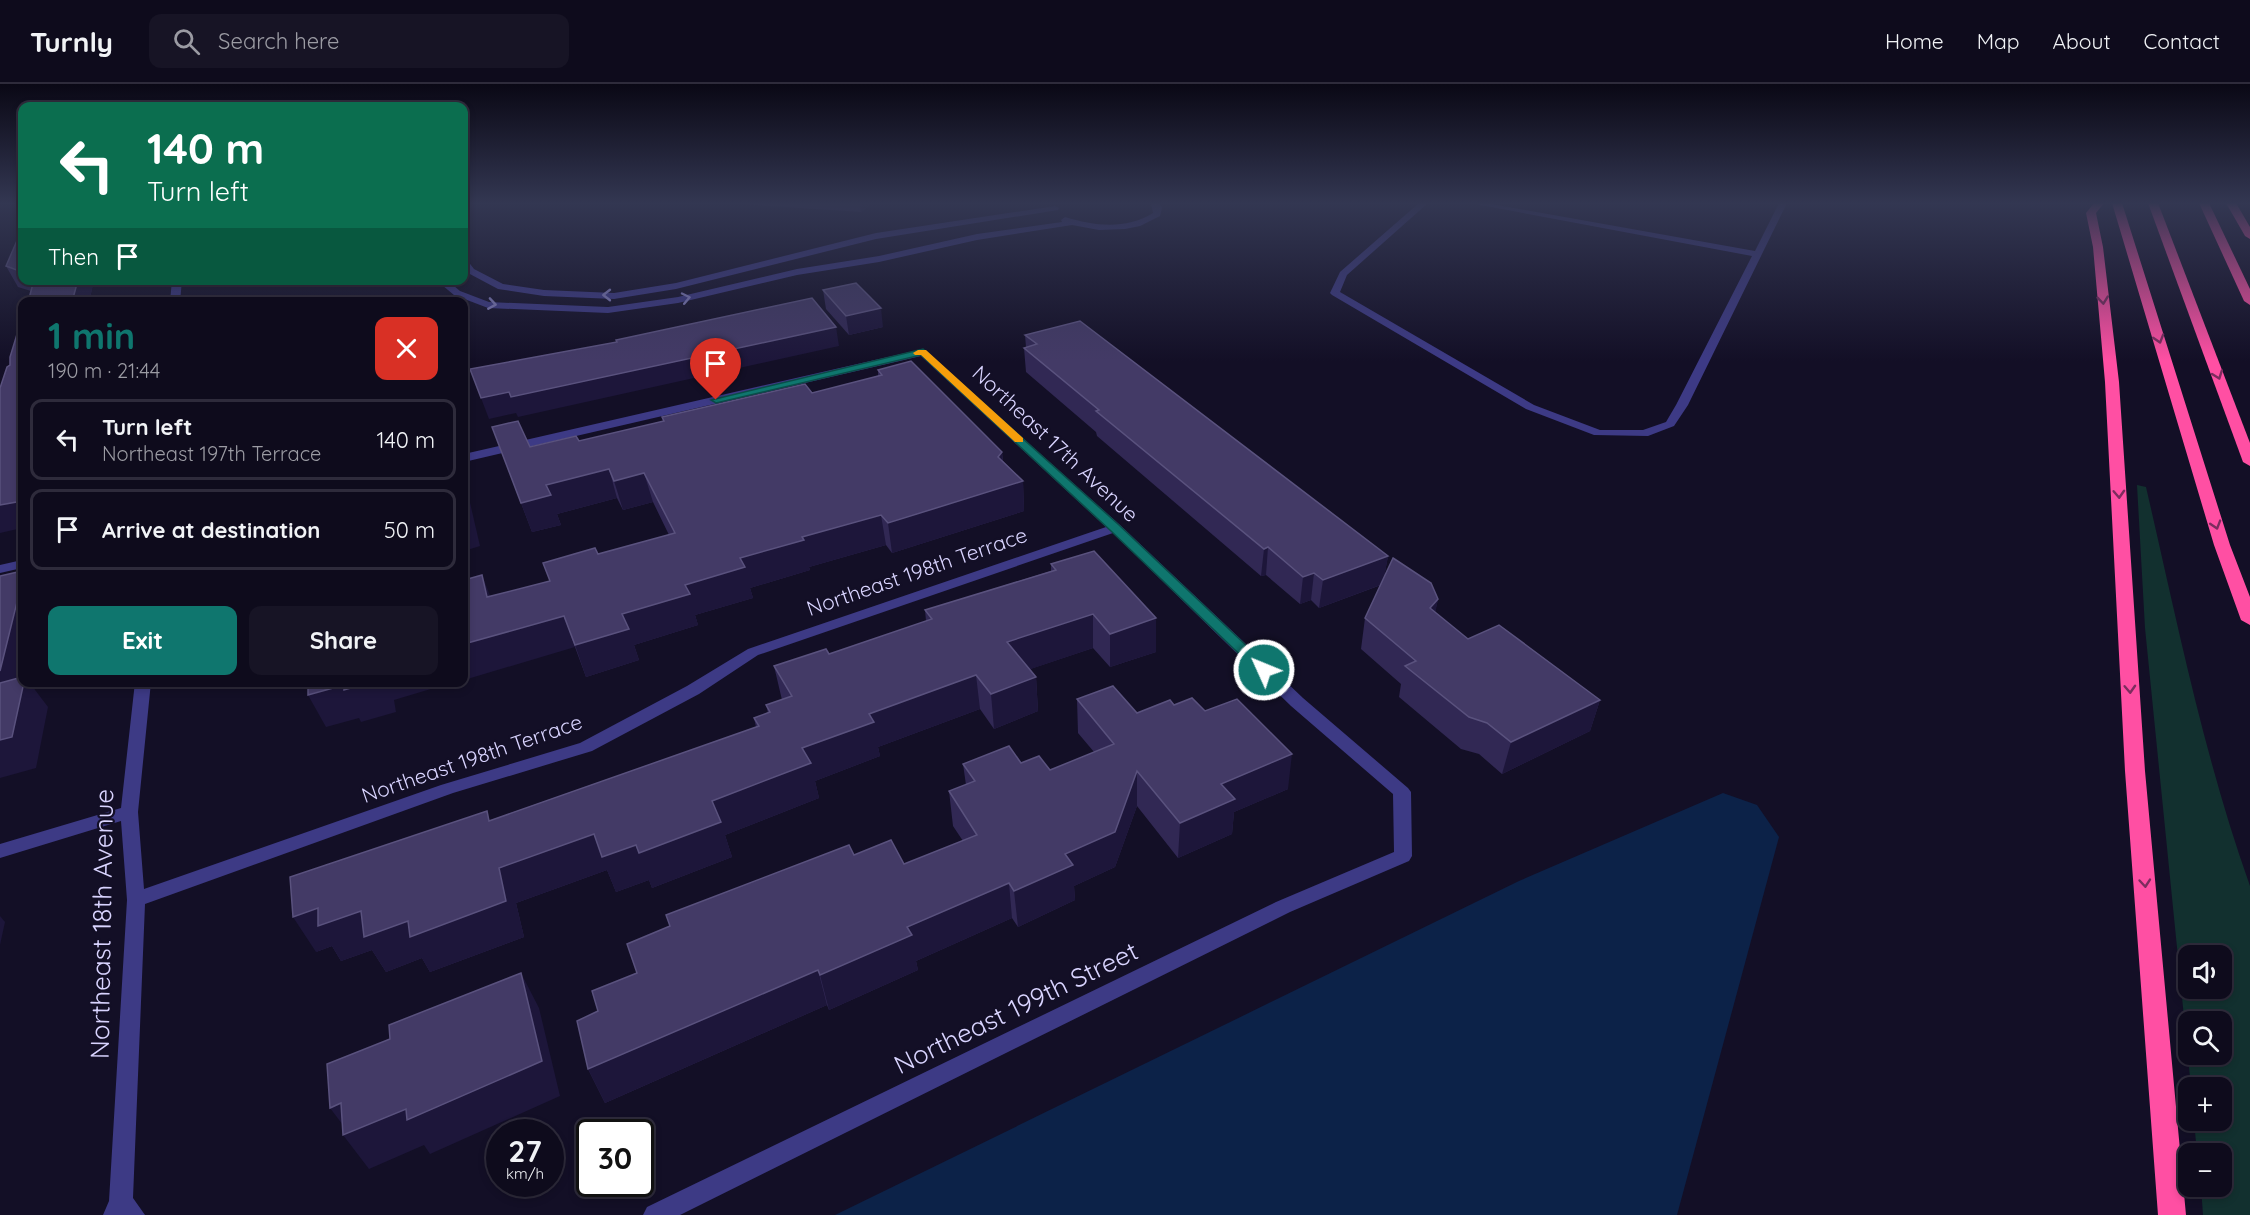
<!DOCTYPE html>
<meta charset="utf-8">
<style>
body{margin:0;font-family:Quicksand,sans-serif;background:#171425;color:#f1f3f6;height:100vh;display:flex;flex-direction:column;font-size:22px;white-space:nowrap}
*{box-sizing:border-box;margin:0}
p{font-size:20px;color:#9b9ba3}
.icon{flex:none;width:33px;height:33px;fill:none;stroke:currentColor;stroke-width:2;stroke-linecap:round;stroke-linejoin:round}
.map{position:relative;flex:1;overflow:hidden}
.details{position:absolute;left:18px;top:213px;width:450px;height:390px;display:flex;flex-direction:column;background:#0e0b1c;border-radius:12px;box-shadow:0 3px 9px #0003,0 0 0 2px #2e2b3b}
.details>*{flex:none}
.guide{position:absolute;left:18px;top:18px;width:450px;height:183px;border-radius:12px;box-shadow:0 3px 9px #0003,0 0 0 2px #2e2b3b;background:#0b6e4f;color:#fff;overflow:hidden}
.tools{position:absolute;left:2178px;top:861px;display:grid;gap:12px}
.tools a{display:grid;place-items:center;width:54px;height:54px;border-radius:12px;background:#0e0b1c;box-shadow:0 3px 9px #0003,0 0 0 2px #2e2b3b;font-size:30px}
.speed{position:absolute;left:486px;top:1035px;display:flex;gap:12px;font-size:30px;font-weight:700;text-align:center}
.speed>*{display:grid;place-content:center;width:78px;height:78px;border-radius:50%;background:#0e0b1c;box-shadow:0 3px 9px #0003,0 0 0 2px #2e2b3b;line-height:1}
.speed small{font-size:15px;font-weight:400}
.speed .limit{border:3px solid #111;border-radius:9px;background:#fff;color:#111}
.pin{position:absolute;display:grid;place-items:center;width:51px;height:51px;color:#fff;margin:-62px -26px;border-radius:50% 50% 50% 0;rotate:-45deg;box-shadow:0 0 6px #0007}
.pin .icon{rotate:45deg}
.me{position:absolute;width:66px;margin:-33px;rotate:314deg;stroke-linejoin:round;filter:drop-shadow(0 0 4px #0008)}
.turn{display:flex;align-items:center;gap:21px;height:126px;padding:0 30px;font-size:27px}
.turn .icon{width:78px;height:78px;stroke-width:2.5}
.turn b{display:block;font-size:42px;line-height:51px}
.then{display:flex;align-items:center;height:57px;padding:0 30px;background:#0003;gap:12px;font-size:22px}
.round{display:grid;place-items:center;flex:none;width:63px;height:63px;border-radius:12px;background:#171425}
.headline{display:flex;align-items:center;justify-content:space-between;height:102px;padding:0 30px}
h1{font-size:36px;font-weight:700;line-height:45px;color:#0f766e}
.cta{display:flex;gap:12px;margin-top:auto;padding:12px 30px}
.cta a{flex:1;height:69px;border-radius:12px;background:#0f766e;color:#fff;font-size:24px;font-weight:700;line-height:69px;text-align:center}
.cta a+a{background:#171425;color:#f1f3f6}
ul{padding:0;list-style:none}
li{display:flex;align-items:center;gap:18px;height:81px;margin:0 12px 9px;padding:0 18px;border:3px solid #2e2b3b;border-radius:12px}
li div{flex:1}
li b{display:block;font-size:22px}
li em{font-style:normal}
header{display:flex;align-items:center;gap:36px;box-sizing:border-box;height:84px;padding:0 30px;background:#0e0b1c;border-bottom:2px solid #2e2b3b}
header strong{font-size:28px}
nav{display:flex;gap:33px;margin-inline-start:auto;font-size:21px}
.search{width:420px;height:54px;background:#171425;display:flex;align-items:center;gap:15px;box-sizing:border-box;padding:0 21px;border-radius:12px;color:#9b9ba3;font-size:22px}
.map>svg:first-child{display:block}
.green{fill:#12302f;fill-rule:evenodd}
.water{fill:#0c2248}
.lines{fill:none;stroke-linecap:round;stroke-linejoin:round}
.minor{fill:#3d3a85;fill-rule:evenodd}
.highway{fill:#ff4fa3;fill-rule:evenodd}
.wall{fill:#312854}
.shaded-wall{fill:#1d163a}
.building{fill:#433a66;stroke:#5a527e;stroke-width:1.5}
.oneway{stroke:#837fbc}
.oneway2{stroke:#7d2c5e}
.route{fill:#0f766e;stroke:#0a4d48;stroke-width:1.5}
.slow{fill:#f59e0b}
.labels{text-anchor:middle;stroke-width:4.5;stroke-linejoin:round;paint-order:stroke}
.street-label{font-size:21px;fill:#d9d4ff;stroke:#130f26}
.near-street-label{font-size:26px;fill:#d9d4ff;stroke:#130f26}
</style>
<header>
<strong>Turnly</strong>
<div class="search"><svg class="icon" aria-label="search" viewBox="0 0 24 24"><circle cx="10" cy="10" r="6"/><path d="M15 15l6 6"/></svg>Search here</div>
<nav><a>Home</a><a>Map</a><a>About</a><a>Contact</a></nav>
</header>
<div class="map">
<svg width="2250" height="1131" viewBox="0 0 2250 1131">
<rect width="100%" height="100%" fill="#130f26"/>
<path class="green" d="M2137,401L2146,403C2177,537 2204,673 2250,802V1131H2203L2201,1103L2222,1102V1070L2197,1069L2194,1037L2222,1036V1004L2191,1003L2145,544ZM2188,872H2222V904H2188ZM2188,938H2222V970H2188Z"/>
<polygon class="water" points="1723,709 1757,721 1779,753 1677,1131 835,1131 1519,797"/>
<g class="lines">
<g class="minor">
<path d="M1151,119H1159L1162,124L1160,132L1140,142L1125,145L1099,146L1072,141L977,156L879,178L797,191L678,219L608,229L488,224L454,211L436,196H447L460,207L489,218L608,223L678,213L797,185L879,172L977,150L1062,138L1061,136L1065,133C1095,142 1125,146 1153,129Z"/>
<polygon points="1419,119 1428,119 1347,191 1340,208 1534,321 1600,346 1643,346 1666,338 1676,321 1752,172 1470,119 1486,119 1755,167 1779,119 1787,119 1688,321 1674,342 1648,352 1594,351 1526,325 1332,211 1330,209 1340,188"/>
<polygon points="1055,122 1059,124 1058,126 876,155 676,205 614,215 544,212 498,205 468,189 464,183 464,175 467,176 474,185 503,200 544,206 614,209 676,199 876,149"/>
<polygon points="464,154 468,157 468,163 464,166"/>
<polygon points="172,196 182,196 180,218 170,218"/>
<polygon points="923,265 1120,441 1303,614 1408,704 1411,708 1412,772 1409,777 1290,828 680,1131 643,1131 647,1123 1276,818 1394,768 1393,710 1291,622 1113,449 758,571 699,610 592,667 453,709 145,820 133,1114 145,1131 103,1131 109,1117 127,816 121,737 0,774 0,760 121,724 135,598 151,598 138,728 144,805 441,701 580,659 687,602 748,565 1106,443 921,272 464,378 464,370"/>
<polygon points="22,476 22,484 0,489 0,481"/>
</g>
<g class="highway">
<polygon points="2094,119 2104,119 2096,129 2103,163 2119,298 2145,687 2186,1131 2158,1131 2125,687 2105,298 2093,163 2086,129"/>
<polygon points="2112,119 2122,119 2230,461 2250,513 2250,541 2241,536 2214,461"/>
<polygon points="2148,119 2158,119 2250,359 2250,382 2243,378"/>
<polygon points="2199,119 2209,119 2250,205 2250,221 2244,217"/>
<polygon points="2226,119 2236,119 2250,143 2250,155 2245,152"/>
</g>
</g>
<g class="wall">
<polygon points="726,119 872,119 861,128"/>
<polygon points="22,136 22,196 94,196 89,218 28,218 31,207 18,203 6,182 20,149"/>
<polygon points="823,206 883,243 849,251 826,225"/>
<polygon points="1025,251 1388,472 1384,493 1438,515 1435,528 1468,555 1600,616 1590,647 1502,690 1479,670 1461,665 1399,613 1401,600 1361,565 1365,534 1381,501 1319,524 1311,516 1300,520 1266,491 1261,492 1097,352 1096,348 1026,288 1024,264 1026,263"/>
<polygon points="878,286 1002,368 1003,377 1023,397 1024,427 892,469 886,461 809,483 810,486 750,504 753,514 695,531 698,541 634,561 639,576 586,593 575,563 491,512 550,497 598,470 669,451 653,418 623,426 617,414 557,430 561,441 532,448 492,343 530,363 579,357 663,337 662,333 812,309 878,292"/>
<polygon points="1051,480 1156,534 1156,568 1110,583 1093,564 1030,585 1036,593 1038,627 994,645 980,625 878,663 880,672 815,697 819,714 725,751 732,773 652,804 649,796 616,808 607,786 516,819 524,853 430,888 422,874 386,888 372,866 341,877 332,862 316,868 491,736 756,643 754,634 768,629 766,621 782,616 774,582 829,570 926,537 925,526 1051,487"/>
<polygon points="1077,615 1137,629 1174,621 1205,627 1288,705 1234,728 1232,750 1178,774 1137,722 1115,783 1074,802 1075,816 1018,843 1012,834 916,877 918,886 829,926 827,921 605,1019 588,985 598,927 637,889 854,771 904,780 963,757 953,742 949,707 966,701 963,680 1021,679 1050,686 1094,668 1078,649"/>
</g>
<g class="shaded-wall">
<polygon points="860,119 872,119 861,128"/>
<polygon points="78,196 94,196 89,218 72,218"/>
<polygon points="881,224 883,243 849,251 846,232"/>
<polygon points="836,243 839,262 518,333 516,329 489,335 481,314"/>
<polygon points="1002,368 1004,397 998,373"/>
<polygon points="609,385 617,414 557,430 561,441 532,448 521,419 546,401"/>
<polygon points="644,389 653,418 623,426 614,397"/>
<polygon points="1023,397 1024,427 892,469 888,439"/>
<polygon points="464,399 468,410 480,462 464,467"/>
<polygon points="22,417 22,444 0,449 0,421"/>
<polygon points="881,431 886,461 809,483 810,486 750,504 753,514 695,531 698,541 634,561 639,576 586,593 575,561 622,530 740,474 802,453"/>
<polygon points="1268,463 1266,491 1261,492 1264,465"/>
<polygon points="1388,472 1383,500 1319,524 1323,496"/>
<polygon points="1314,489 1311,516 1300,520 1303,493"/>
<polygon points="482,491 494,522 487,513"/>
<polygon points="22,498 22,598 29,598 48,623 36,684 0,694 0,587"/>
<polygon points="1438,515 1432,546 1430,524"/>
<polygon points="1093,530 1093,564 1010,592 1007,558"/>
<polygon points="564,532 575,563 464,596 464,560"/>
<polygon points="1156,534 1156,568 1110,583 1110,550"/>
<polygon points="976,591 980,625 878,663 880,672 815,697 819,714 725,751 732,773 652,804 649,796 616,808 607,786 516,819 524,853 430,888 422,874 386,888 372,866 341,877 332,862 316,868 293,833 318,824 361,827 499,784 594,750 712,717 802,664 869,630"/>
<polygon points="1036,593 1038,627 994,645 991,610"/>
<polygon points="371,598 454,598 394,616 396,628 361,638 359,634 326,643 308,611 344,601"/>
<polygon points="1600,616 1590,647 1502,690 1511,658"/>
<polygon points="1292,670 1288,705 1234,728 1232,750 1178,774 1180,739 1221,700"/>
<polygon points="1137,687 1137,722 1115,783 1074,802 1075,816 1018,843 1014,807 1065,770"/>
<polygon points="1009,799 1012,834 916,877 918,886 829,926 820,891 907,843"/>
<polygon points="0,832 5,838 0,861"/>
<polygon points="818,886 827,921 605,1019 588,985"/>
<polygon points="521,889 539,924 560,1012 430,1070 424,1061 369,1085 343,1051 349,1049 330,1024"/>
</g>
<g class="building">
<polygon points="22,136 22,188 6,182 22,145 18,146"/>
<polygon points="34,196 78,196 72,218 28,218"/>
<polygon points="856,199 881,224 846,232 823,206"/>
<polygon points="812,214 836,243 511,313 509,308 481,314 470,285 617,258 616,256"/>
<polygon points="22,234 22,417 0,421 0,304 7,283 10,281 10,273"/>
<polygon points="1080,237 1388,472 1323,496 1314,489 1303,493 1268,463 1264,465 1096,327 1099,326 1024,264 1037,260 1025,251"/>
<polygon points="911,277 1002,368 998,373 1023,397 888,439 881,431 802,453 804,456 740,474 745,483 685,501 690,510 622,530 629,545 575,561 564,532 464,560 464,496 482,491 487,513 550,497 543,479 595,464 598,470 675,449 644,389 614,397 609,385 546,401 551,411 521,419 492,343 518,337 530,363 576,352 579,357 664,337 662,333 805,300 812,309 882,291 878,286"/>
<polygon points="464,412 468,432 464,434"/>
<polygon points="1094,467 1156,534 1110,550 1093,530 1007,558 1036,593 991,610 976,591 869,630 874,638 802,664 811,679 712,717 721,738 639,769 636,761 602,773 594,750 499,784 506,817 410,853 408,837 364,853 361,827 318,842 318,824 293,833 290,793 487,727 489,737 759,642 754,634 770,628 766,621 792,612 774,582 826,565 829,570 932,535 925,526 1056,486 1051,480"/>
<polygon points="1393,474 1431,499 1438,515 1430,524 1468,555 1499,541 1600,616 1511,658 1487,639 1469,633 1405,582 1416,577 1365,534"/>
<polygon points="22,487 22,498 0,587 0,492"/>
<polygon points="22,593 22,598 24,598 12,653 0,656 0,599"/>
<polygon points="308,598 371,598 344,606 344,601 308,611"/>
<polygon points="1113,602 1137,629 1170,616 1174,621 1192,614 1205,627 1237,615 1292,670 1221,700 1235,715 1180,739 1137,687 1115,748 1065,770 1073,781 1014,807 1009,799 907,843 912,851 820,891 818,886 588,985 577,937 598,927 592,907 637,889 627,860 670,842 666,831 849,761 854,771 891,756 904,780 977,751 949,707 975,697 963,680 1009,662 1021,679 1039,672 1050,686 1114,660 1077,615"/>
<polygon points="521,889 542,977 407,1036 406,1025 343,1051 341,1019 330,1024 327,980 390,955 389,941"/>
</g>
<defs><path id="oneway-chevron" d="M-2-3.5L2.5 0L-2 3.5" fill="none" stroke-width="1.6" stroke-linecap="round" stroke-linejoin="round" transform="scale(1.5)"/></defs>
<g class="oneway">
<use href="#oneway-chevron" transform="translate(607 211) rotate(-180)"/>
<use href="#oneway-chevron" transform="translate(686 214) rotate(-12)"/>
<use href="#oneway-chevron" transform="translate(492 220) rotate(9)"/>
</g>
<g class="oneway2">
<use href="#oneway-chevron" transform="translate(2103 216) rotate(84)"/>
<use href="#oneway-chevron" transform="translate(2159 255) rotate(73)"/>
<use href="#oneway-chevron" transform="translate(2218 291) rotate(70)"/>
<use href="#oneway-chevron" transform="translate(2119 410) rotate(87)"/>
<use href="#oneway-chevron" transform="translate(2216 441) rotate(73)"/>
<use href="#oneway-chevron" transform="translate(2130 605) rotate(87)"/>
<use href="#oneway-chevron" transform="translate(2145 799) rotate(85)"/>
</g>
<linearGradient id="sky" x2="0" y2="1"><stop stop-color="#0a0815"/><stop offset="0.43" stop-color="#333752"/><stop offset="1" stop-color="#333752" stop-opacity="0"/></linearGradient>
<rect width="2250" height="277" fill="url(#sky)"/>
<polygon class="route" points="923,265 1119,441 1269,583 1269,589 1259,589 1111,447 921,271 716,319 711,316"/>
<polygon class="slow" points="918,266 926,266 1023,354 1023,358 1015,358 921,271 915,271 913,269"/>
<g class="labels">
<g class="street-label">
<text transform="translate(1055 360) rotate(43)" y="7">Northeast 17th Avenue</text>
<text transform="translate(917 488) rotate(-19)" y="7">Northeast 198th Terrace</text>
<text transform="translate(472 675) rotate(-19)" y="7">Northeast 198th Terrace</text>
</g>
<g class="near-street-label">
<text transform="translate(102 840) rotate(-89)" y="9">Northeast 18th Avenue</text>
<text transform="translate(1016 924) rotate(-26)" y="9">Northeast 199th Street</text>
</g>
</g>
</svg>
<div class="tools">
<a><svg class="icon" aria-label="sound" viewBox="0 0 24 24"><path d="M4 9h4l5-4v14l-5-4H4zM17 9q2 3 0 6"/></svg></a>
<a><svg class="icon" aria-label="search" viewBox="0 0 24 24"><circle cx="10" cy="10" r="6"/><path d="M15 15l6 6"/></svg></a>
<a>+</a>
<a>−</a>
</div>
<div class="speed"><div>27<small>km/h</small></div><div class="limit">30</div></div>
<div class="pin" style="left:716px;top:316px;background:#d93025"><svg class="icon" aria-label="arrive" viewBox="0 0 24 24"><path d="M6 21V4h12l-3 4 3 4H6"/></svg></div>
<svg class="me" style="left:1264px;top:586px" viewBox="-20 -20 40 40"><circle r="17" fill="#0f766e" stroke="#fff" stroke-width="3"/><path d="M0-11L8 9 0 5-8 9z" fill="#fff"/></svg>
<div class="guide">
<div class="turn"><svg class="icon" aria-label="left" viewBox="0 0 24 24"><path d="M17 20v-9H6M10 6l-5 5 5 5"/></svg><div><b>140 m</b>Turn left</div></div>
<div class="then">Then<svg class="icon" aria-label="arrive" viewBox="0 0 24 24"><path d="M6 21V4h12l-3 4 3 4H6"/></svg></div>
</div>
<section class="details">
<div class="headline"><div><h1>1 min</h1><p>190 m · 21:44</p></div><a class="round" style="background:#d93025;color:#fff"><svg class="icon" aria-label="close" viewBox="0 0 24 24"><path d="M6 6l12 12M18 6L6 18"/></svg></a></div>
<ul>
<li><svg class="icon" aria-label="left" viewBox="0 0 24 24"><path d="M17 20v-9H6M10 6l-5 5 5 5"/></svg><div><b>Turn left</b><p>Northeast 197th Terrace</p></div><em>140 m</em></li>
<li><svg class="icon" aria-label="arrive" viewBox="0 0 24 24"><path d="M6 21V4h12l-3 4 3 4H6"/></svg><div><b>Arrive at destination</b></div><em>50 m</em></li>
</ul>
<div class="cta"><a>Exit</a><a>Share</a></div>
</section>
</div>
